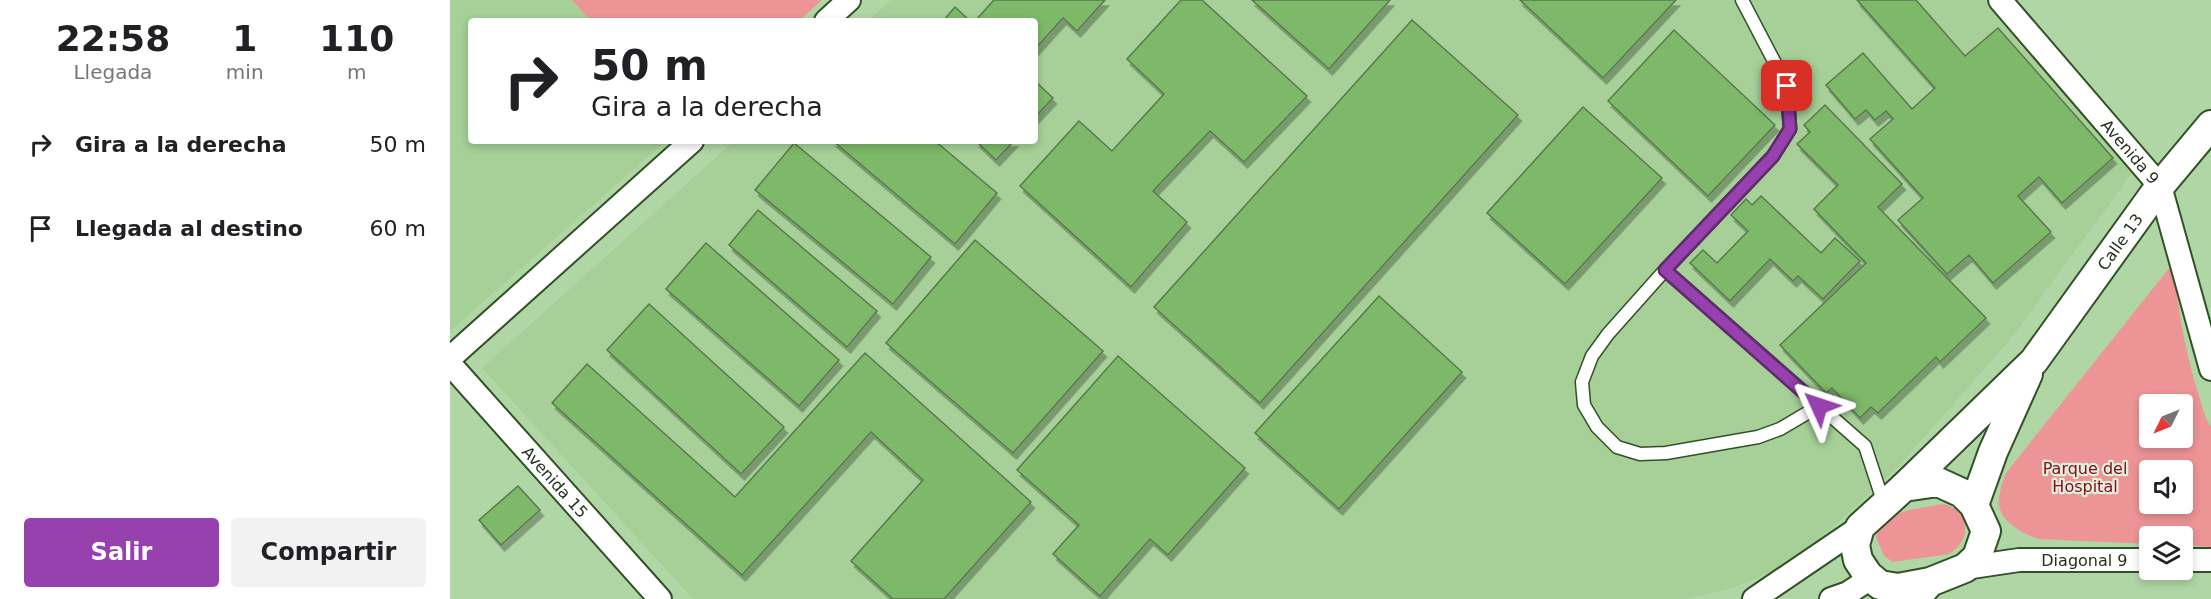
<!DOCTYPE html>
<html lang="es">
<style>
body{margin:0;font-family:"DejaVu Sans",sans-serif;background:#f2f2f2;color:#202124;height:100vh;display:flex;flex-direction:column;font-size:22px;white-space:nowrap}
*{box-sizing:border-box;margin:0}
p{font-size:20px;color:#757577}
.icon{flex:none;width:33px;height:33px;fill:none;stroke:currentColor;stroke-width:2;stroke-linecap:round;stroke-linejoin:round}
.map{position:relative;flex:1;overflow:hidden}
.drawer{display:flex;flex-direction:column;background:#fff;width:450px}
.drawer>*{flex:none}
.hud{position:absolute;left:18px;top:18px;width:570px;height:126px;border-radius:6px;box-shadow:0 3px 9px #0003;background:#fff;color:#202124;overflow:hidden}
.needle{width:39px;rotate:227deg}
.tools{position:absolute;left:1689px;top:394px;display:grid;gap:12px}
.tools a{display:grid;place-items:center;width:54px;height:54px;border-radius:6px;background:#fff;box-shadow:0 3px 9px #0003;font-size:30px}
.pin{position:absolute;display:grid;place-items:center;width:51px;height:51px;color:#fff;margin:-26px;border-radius:12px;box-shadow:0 3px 9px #0006}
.me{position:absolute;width:66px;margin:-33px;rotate:312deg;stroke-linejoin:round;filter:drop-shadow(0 0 4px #0008)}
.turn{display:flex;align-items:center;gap:21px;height:126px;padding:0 24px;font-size:27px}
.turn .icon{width:78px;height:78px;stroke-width:2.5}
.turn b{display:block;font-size:42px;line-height:51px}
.eta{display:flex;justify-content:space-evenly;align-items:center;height:102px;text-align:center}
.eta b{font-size:36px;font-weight:700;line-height:42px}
.primary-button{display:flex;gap:12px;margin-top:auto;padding:12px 24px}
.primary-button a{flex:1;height:69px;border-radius:6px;background:#9641ae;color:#fff;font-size:24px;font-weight:700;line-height:69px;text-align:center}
.primary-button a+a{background:#f2f2f2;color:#202124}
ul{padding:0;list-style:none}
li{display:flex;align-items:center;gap:18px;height:84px;padding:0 24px}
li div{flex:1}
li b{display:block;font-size:22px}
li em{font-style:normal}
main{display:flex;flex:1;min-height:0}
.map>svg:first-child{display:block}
.built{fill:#a6d098}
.green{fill:#ed9496;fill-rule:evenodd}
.building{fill:#7db969;stroke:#587a4d;stroke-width:1.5;filter:url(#shadow)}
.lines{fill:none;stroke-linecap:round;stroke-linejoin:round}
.service-casing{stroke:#315126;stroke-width:15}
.minor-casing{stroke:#315126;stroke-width:26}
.tertiary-casing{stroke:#315126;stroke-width:32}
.service{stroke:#fff;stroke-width:12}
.minor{stroke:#fff;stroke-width:22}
.tertiary{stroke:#fff;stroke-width:28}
.route-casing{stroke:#622a71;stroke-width:15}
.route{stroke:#9641ae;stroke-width:10}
.labels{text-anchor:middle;stroke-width:4.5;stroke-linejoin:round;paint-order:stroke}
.street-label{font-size:16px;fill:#23311e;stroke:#def1d8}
.park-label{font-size:16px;fill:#8a0b27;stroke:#def1d8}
</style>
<main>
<section class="drawer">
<div class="eta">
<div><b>22:58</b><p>Llegada</p></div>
<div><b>1</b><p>min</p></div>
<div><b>110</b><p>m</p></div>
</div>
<ul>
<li><svg class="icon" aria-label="right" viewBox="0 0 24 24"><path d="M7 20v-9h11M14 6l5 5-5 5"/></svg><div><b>Gira a la derecha</b></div><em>50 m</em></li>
<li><svg class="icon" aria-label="arrive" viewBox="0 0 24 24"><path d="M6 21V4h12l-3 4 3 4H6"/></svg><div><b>Llegada al destino</b></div><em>60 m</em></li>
</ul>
<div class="primary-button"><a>Salir</a><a>Compartir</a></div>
</section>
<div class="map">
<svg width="1761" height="599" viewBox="0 0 1761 599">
<defs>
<filter id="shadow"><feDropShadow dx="3.5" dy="6" stdDeviation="0" flood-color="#0004"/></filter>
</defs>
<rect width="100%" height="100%" fill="#b1d6a5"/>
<g class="built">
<polygon points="0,0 122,0 141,21 21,21 21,141 216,141 0,331"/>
<polygon points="441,0 1535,0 1682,173 1560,340 1447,468 1373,536 1332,567 1283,588 1235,599 243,599 32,368 284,141 585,141 585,21 417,21"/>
</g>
<g class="green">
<polygon points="122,0 372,0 349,21 141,21"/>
<path d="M1724,262C1728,320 1738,363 1756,418L1761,427V547L1733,545L1732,537H1700L1699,544L1589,539C1572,534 1545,519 1549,497C1550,489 1553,481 1556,473ZM1700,405H1732V438H1700ZM1700,471H1732V504H1700Z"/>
<path d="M1493,504C1521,510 1522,541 1499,554L1443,562L1434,556L1426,537C1434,509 1468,509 1493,504Z"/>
</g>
<g class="building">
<polygon points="544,0 655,0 627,31 613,18 585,49 585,21 525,21"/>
<polygon points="731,0 752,0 857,96 794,162 760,131 703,191 737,222 681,287 570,186 629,121 662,151 714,94 677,59"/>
<polygon points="802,0 940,0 879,69"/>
<polygon points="1070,0 1226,0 1153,78"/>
<polygon points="1407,0 1466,0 1515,56 1548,28 1663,158 1612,203 1589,177 1568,196 1601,232 1543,283 1519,255 1497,274 1448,220 1473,198 1420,139 1443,119 1436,111 1425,120 1416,110 1405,119 1376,85 1413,53 1462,109 1485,88"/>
<polygon points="505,7 520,21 493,21"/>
<polygon points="962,20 1068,115 810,403 704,307"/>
<polygon points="1224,30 1325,125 1258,196 1158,101"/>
<polygon points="585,81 603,98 585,117"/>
<polygon points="1375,105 1452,184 1428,207 1536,318 1490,362 1486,357 1428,413 1421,407 1410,418 1382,388 1376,393 1330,345 1416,263 1364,209 1388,185 1347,144 1360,132 1354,125"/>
<polygon points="1133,107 1212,178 1115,284 1037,213"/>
<polygon points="383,141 485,141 547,193 505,244"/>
<polygon points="526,141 564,141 546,160"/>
<polygon points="344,143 481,257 443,304 305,190"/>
<polygon points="1311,196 1371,253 1385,238 1410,261 1373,299 1348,276 1343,281 1320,259 1280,301 1240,263 1253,250 1267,263 1298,231 1281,215 1296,199 1302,205"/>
<polygon points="308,210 427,311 397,347 279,245"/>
<polygon points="525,240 653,351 563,453 436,343"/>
<polygon points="256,243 389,360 349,406 216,289"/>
<polygon points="929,296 1012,372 889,509 805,433"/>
<polygon points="199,304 334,427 291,474 157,350"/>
<polygon points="415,353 581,502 494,599 443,599 401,561 473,480 421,432 292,575 102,403 137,364 285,497"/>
<polygon points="668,356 795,468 718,555 700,539 650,596 603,554 629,525 567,470"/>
<polygon points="68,486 90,510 51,545 29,520"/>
</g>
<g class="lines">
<g class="service-casing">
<g id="service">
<polyline points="1292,0 1337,86 1340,129 1323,156 1215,270 1158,334 1142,356 1132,382 1134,405 1147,427 1167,447 1190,454 1216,453 1308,437 1330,429 1369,406"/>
<polyline points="1215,270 1415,446 1434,504"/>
</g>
</g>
<g class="minor-casing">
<g id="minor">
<path id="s1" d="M1550,0L1710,186L1761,369"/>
<polyline points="376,21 399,0"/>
<polyline points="0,358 242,141"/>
<path id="s2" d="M0,364L210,599"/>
<polyline points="1732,560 1761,560"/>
<path id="s3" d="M1515,568L1569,560H1700"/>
<polyline points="1304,599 1410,527"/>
<polyline points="1381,599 1398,593 1421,578"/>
</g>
</g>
<g class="tertiary-casing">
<g id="tertiary">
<path id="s4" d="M1454,487L1584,361L1710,186L1761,125"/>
<polyline points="1524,505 1543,452 1578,374"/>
<polyline points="1465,599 1480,582 1515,568 1527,557 1536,531 1524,505 1512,493 1488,482 1454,487 1410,527 1405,545 1408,560 1418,575 1430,585 1448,588 1480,582"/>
</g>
</g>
<use href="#service" class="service"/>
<use href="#minor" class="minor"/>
<use href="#tertiary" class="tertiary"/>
</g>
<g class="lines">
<g class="route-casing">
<polyline id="route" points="1337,86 1340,129 1323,156 1215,270 1369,406"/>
</g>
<use href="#route" class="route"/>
</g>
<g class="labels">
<g class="street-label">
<text dy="6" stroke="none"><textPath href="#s1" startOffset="200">Avenida 9</textPath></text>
<text dy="6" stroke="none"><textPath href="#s4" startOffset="328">Calle 13</textPath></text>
<text dy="6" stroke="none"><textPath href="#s2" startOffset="158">Avenida 15</textPath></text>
<text dy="6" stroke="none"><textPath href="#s3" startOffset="120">Diagonal 9</textPath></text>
</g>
<g class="park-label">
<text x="1635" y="474">Parque del<tspan x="1635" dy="18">Hospital</tspan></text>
</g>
</g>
</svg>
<div class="tools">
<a><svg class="needle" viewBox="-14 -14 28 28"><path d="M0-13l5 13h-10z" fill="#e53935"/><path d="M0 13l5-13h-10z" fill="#757577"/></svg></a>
<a><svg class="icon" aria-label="sound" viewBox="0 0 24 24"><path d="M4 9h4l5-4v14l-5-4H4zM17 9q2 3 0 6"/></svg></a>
<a><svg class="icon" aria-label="layers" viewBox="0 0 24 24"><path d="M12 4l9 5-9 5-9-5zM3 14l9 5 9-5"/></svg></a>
</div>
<div class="pin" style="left:1337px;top:86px;background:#d93025"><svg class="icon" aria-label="arrive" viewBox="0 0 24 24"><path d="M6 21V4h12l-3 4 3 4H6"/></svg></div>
<svg class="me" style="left:1369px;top:406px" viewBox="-20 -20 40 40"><path d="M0-17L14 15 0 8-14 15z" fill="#9641ae" stroke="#fff" stroke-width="4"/></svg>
<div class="hud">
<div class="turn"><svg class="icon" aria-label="right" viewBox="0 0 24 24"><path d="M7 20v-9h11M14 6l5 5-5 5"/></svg><div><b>50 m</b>Gira a la derecha</div></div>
</div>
</div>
</main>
